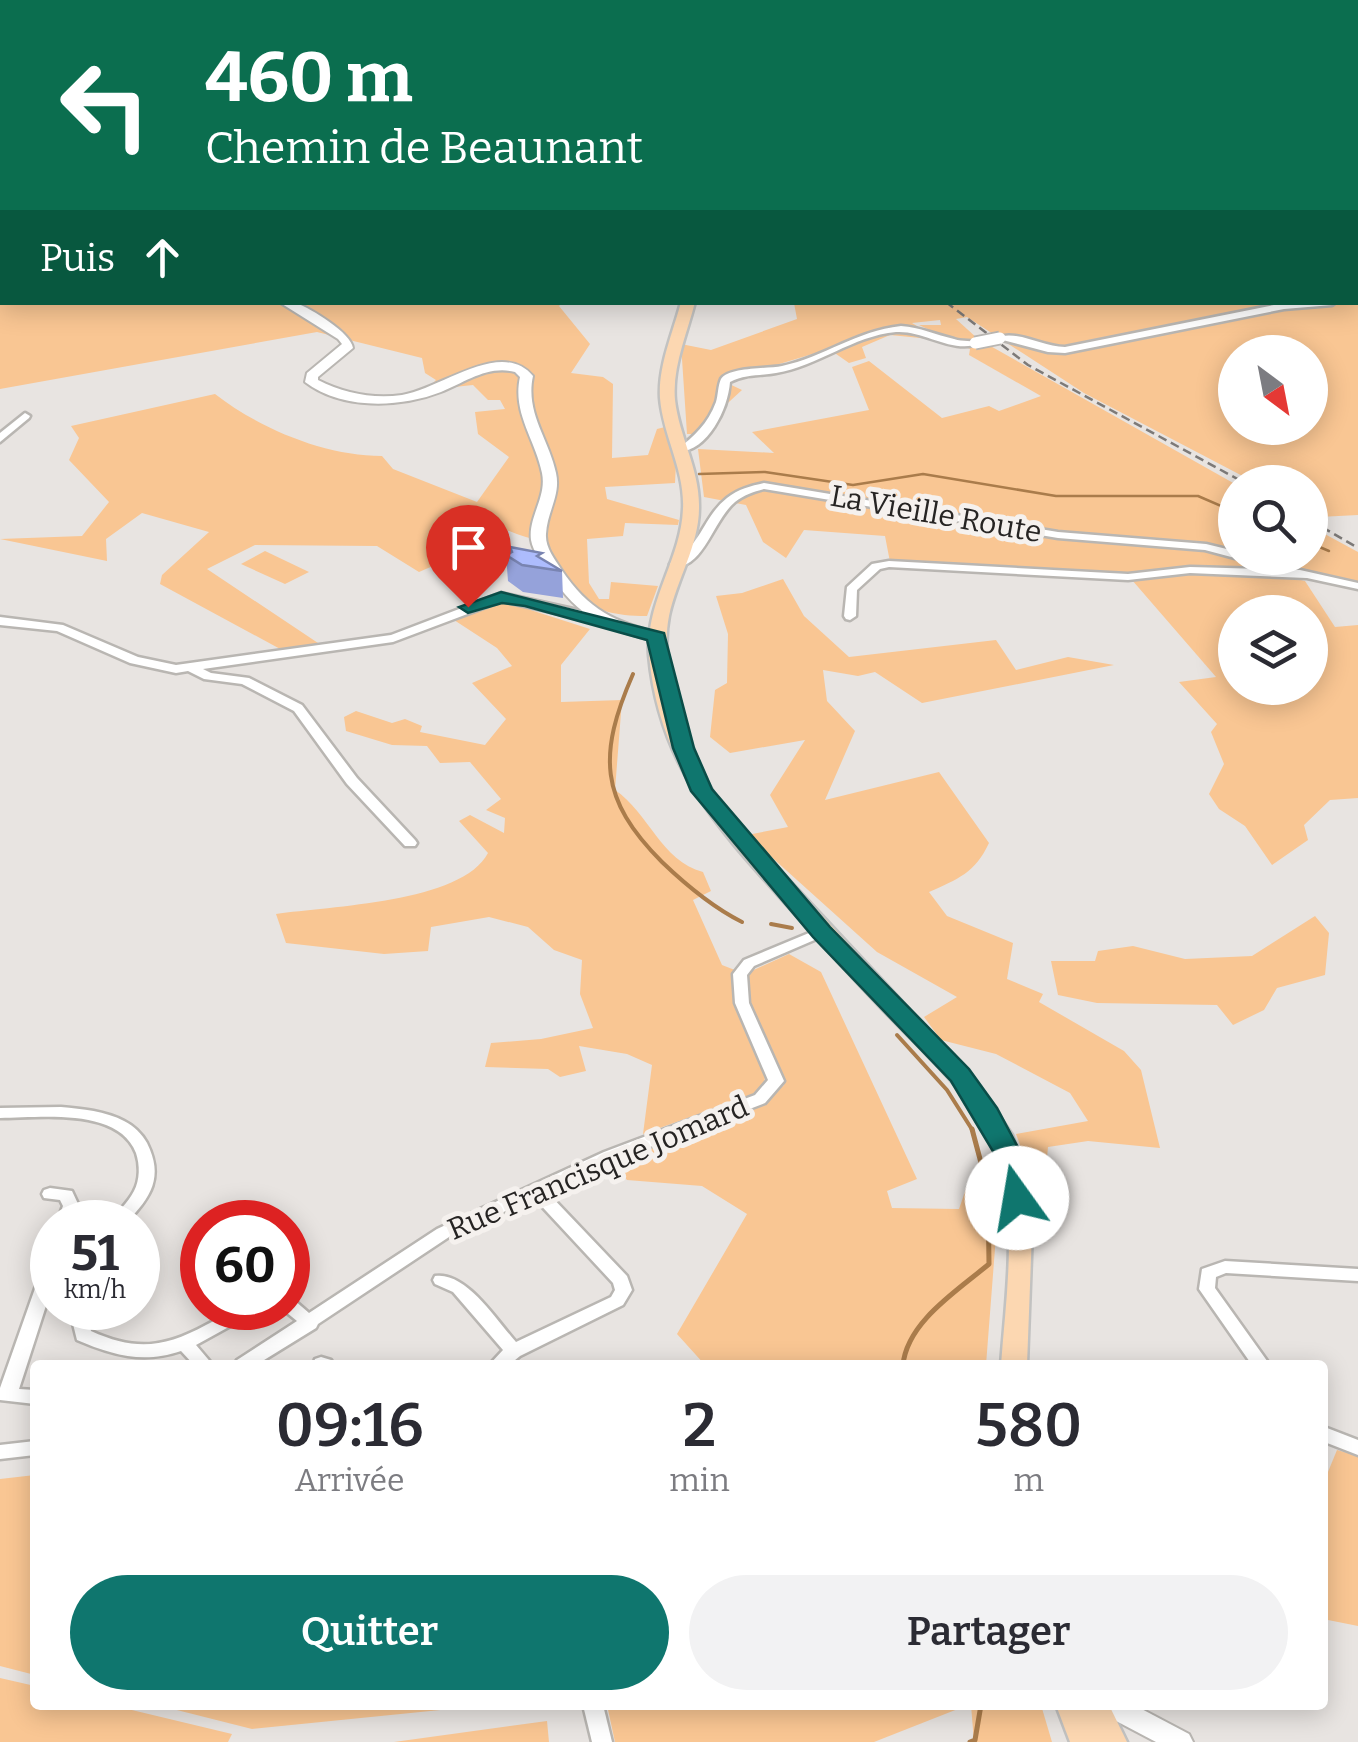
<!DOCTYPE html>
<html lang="fr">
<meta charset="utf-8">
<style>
body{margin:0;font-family:Bitter,serif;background:#f2f2f3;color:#2b2b33;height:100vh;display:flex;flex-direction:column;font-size:38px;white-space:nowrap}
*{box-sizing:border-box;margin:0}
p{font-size:32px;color:#7c7c81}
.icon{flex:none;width:55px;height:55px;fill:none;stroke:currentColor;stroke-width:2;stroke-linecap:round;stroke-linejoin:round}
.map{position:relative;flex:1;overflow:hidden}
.drawer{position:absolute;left:30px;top:1360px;width:1298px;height:350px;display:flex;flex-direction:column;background:#fff;border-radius:10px;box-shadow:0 5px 25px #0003}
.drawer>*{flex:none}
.banner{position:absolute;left:0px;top:0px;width:1360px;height:305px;box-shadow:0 5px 25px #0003;background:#0b6e4f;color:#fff;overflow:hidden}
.needle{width:65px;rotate:148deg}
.controls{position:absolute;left:1218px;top:335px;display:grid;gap:20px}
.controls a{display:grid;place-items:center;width:110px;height:110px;border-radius:50%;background:#fff;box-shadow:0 5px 25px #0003;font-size:50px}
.speed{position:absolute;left:30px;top:1200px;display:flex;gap:20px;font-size:50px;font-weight:700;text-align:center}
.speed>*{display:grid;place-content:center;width:130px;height:130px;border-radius:50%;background:#fff;box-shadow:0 5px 25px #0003;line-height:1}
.speed small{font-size:25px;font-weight:400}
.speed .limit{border:15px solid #d22;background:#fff;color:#111}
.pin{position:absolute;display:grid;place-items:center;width:85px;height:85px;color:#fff;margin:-102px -42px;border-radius:50% 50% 50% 0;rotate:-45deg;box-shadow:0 0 10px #0007}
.pin .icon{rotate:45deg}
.me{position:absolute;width:110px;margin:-55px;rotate:347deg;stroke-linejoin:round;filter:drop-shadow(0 0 8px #0008)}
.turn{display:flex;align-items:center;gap:35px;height:210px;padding:0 40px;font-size:45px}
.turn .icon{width:130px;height:130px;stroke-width:2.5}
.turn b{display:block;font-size:70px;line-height:85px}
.then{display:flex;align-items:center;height:95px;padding:0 40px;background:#0003;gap:20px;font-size:38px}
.eta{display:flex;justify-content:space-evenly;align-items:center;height:170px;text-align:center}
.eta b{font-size:60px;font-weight:600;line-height:70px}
.button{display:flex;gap:20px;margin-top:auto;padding:20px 40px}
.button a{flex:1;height:115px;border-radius:60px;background:#0f766e;color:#fff;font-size:40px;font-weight:600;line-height:115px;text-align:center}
.button a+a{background:#f2f2f3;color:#2b2b33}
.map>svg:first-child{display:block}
.green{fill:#f9c693;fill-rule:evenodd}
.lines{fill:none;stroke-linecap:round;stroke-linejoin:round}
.stream-far2{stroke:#aa7c4b;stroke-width:2.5}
.stream-far1{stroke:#aa7c4b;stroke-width:4}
.stream{stroke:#aa7c4b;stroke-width:5}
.minor-casing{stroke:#b9b6b2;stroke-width:5}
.tertiary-casing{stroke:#b9b6b2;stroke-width:4}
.primary-casing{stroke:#c2c2c1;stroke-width:5}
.minor{fill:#fff;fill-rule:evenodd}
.tertiary{fill:#fff;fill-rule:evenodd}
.primary{fill:#fcd7b1;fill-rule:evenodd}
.rail{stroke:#7d7a78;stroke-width:2.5;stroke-dasharray:9 5;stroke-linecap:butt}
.minor-bridge-casing{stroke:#b9b6b2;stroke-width:15;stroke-linecap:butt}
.minor-bridge{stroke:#fff;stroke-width:11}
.wall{fill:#95a2da}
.building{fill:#adbcfd;stroke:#7984b1;stroke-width:2.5}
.route{fill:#0f766e;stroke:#0a4d48;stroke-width:2.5}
.labels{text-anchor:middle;stroke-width:10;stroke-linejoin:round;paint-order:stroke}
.street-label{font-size:30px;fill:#262423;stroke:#f5f1ee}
</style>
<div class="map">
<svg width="1358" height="1742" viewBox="0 0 1358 1742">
<rect width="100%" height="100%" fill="#e8e4e1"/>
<g class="green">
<path d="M0,0H367L2,2V302L562,303L559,306L590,344L571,373L603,377L613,384L612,458L648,455L657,429L665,427L676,463L675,483L605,487L607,499L679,520L678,525L625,523L623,536L587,539L589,583L599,599H609L611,582L658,586L647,616C581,616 576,594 545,541C502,537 471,499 430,529L432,539L446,550L449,559L419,572L377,546L255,545L207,569L321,645L282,650L160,584L162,575L209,532L142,513L106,539L107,561L0,539L82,536L109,502L69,460L79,438L71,426L215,394C260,429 325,456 382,456L393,469L477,502L509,457L478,434L475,412L505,409L500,400H488L473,385L426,390L436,380L425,373L422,358L317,332L0,389Z"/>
<path d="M1358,169V515L1319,517L1310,512V482H1254L1084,393L967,317L956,319L978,339L1235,484V558H1310V526L1358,552V582L1292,567L1288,577L1305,581L1335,627L1358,625V798L1330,800L1304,825L1308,840L1272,865L1245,826L1219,809L1209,794L1224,764L1211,732L1217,724L1179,682L1216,677L1132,580L932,570L890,562L885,536L804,530L786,558L763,542L746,505L704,497L698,449L774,453L752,432L869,410L852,367L869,361L942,418L989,406L999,411L1041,396L969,355L970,349L919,325H941L940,320L912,323L940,340L890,335L862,347L866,358L849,363L829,349L723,381L742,390L694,434H687L681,344L711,350L797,319L794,303L1358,302ZM1235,352H1310V428H1235ZM1235,612H1310V688H1235Z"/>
<polygon points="265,551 309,572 285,584 241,564"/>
<path d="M783,579L804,616L849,657L996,640L1016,670L1068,657L1114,665L922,703L875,672L858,676L823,670L827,701L855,731L825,800L939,772L989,843C975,873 958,879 929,892L947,916L1013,943L1007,979L1043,994L1039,1002L1124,1051L1141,1070L1160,1148L1088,1141L1048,1147L1041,1220L1028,1219L1026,1161L1016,1134L1088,1121L1070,1093L996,1054L941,1040L924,1017L957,997L877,952L747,835L788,827L770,795L805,740L730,753L710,737L715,690L727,683L728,634L716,596L742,593Z"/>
<path d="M506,602L590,629L561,665V702L622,700L615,790C649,813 661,861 703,872L711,891L693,900L722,965L745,974L789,954L821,972L917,1179L887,1191L892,1208L959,1209L970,1177L999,1197L986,1365H705L677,1334L747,1214L702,1186L627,1180L612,1162L764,1103L784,1085L763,1032L750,1036C758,1055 775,1076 757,1093L643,1134L652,1065L627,1054L579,1046L586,1071L560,1077L548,1069L485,1067L491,1043L541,1039L593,1028L580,994L582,960L554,950L528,927L489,917L431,927L428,951L384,954L286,943L276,914C329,906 462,903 488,853L459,821L470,815L504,833L505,818L486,810L501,799L470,762L440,763L427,746L392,745L346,731L344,717L356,711L392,723L405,719L422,726L420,732L485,745L506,719L472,683L512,666L497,648L454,620Z"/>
<polygon points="1315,916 1329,933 1325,975 1277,988 1264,1010 1233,1025 1217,1005 1097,1003 1058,995 1051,961 1095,961 1098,951 1133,946 1185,959 1252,956"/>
<polygon points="1337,1450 1358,1456 1358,1626 1323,1619 1323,1484"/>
<polygon points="35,1475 35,1675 0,1666 0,1479"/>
<polygon points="0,1678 35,1686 35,1705 111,1705 232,1734 228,1742 0,1742"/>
<polygon points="157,1705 490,1705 252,1729"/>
<polygon points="607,1705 968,1705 874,1742 615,1742"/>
<polygon points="971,1705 1041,1705 1052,1742 974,1742"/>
<polygon points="547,1721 549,1742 394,1742"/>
</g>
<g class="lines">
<g class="stream-far2">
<polyline points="699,474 765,472 853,485 923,474 1056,496 1198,496 1235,512"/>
<polyline points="1310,543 1329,551"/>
</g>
<g class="stream-far1">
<path d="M633,674C598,754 599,799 662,862C686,885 712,907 742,922"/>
<polyline points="771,924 792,928"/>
<polyline points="897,1035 947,1090 973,1131"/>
</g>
<g class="stream">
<path d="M903,1365C907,1322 957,1291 989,1264L988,1189L972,1129"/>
<polyline points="970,1742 975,1740 981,1705"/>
</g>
<g class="minor-casing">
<g id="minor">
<polygon points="265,0 273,0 273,2 266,2"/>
<polygon points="562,0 591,0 583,2 560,2"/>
<polygon points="1024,0 1034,0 1031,2 1023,2"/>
<rect x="0" y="101" width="2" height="5"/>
<path d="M1336,302L1332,305L1284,309L1065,353L1048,352L995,338C1018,329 1041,347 1065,347L1284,303Z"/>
<path d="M901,326C920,327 936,335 954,339C963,342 972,340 980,343C954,355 924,330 896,332C853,336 818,366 776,373C760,376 745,374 730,382C728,409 708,451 678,452L677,450C694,436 708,424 716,402C718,396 718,385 721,379C729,367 768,369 782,366C824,357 856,331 901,326Z"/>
<polygon points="25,413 30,416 29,418 0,442 0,433"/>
<path d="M764,483L1058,532L1206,544L1235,551V558H1239H1235L1205,550L1058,538L764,489C753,492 744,495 735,502C712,521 705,569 670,568V564C703,544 702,518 727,498C738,489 751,486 764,483Z"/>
<polygon points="1239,558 1256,558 1279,564 1281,566 1275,569 1241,560"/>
<polygon points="889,561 1128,574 1190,567 1300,570 1358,583 1358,589 1307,578 1190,573 1128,580 889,567 880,569 857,590 856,616 850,620 846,619 844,616 847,587 872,564"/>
<polygon points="501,593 596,614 602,618 596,622 502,601 393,642 203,669 211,673 249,678 302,705 357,778 415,840 417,843 415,846 405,846 347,784 294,711 242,684 204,679 188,671 176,673 130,663 57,631 0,625 0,617 63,625 138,657 176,665 391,635"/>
<path d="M821,928L826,929L828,932L826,935L754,966L747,975L749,1003L784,1081L765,1103L616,1160L547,1192L627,1276L632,1290L623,1305L520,1356L509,1365H489L503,1350L453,1292L435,1284L433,1280L435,1276C466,1271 497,1321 516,1342L611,1297L615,1290L613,1283L534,1198L449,1237L318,1324L316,1328L256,1365H234L237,1360L297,1321L281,1308H288V1298L294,1300L309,1313L437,1229L604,1152L755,1095L768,1080L735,1003L733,974L744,960Z"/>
<path d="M61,1107C83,1109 105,1111 124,1121C134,1126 142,1134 147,1143C164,1177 151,1197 127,1222H110C117,1212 128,1203 134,1191C140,1180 140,1165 136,1153C118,1107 40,1118 0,1118V1108Z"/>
<polygon points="50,1188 72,1191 79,1206 73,1222 57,1222 63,1206 60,1200 44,1198 42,1194 44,1190"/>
<polygon points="52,1257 52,1287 19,1389 35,1390 35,1404 0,1400 0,1388 44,1263 46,1259"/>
<polygon points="1225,1261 1358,1269 1358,1281 1226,1273 1216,1277 1215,1288 1270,1365 1252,1365 1199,1289 1202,1269"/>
<path d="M69,1308H85L91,1331C135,1351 164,1348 206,1325C227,1314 235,1307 258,1308L256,1312L196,1345L213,1365H194L181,1351C143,1364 112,1355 77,1340Z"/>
<polygon points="321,1357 331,1360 334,1365 313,1365 315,1359"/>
<polygon points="1322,1426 1358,1440 1358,1455 1322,1441"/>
<polygon points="35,1441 35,1455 0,1459 0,1445"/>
<polygon points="583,1705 603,1705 612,1742 592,1742"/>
</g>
</g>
<g class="tertiary-casing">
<g id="tertiary">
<rect x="0" y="236" width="2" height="6"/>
<path d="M279,302C283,302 292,302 296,303C312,309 351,333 353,348L318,377V380C344,393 372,399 402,395C441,389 501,338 533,376C525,413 549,439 556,473C561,495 547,512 546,534C545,547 554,558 561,569C589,611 615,622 662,634L665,637L662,640L657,642C607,629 579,619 550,574C543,564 533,552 531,540C528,517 547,497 542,473C535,439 512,413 520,377L515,372C488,365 466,382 441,392C400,408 341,410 305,382L307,373L342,344L338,339Z"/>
<polygon points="1097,1705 1134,1705 1189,1734 1193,1742 1156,1742 1101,1713"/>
</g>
</g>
<g class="primary-casing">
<g id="primary">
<rect x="685" y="0" width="10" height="2"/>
<path d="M681,302H695C687,334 672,367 675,400C679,436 699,468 699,505C700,544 677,578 669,616C657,675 693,771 730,817L973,1078L1012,1135L1026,1179L1032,1232L1027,1365H1001C1006,1296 1018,1222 997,1155C980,1104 938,1066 902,1029C863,990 826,948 789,907C719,829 659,767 649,655C645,602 681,560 683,509C685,470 663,436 660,398C658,366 673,333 681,302Z"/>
<polygon points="1056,1705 1109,1705 1127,1742 1070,1742"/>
</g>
</g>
<use href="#minor" class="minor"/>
<use href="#tertiary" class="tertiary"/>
<use href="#primary" class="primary"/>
<g class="rail">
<polyline points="946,302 1028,365 1243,482"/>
<polyline points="1310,520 1358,548"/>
</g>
<g class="minor-bridge-casing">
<polyline id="minor-bridge" points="975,343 1000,338"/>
</g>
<use href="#minor-bridge" class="minor-bridge"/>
</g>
<polygon class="wall" points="510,547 562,571 563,598 523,592 508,581 506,555 510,553"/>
<polygon class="building" points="510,547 542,553 537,556 562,571 522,565 506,555 512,552"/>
<polygon class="route" points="501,592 664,633 694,748 712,789 830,927 969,1069 997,1108 1021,1153 1031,1198 1027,1205 1008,1205 994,1153 951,1081 813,937 691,791 673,748 647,640 525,606 502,603 468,613 459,607"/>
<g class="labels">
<g class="street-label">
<text transform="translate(936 514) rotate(10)" y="10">La Vieille Route</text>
<text transform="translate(598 1168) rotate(-23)" y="10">Rue Francisque Jomard</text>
</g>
</g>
</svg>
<div class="controls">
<a><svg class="needle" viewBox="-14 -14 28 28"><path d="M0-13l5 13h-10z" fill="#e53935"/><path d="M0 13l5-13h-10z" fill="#7c7c81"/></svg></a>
<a><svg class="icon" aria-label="search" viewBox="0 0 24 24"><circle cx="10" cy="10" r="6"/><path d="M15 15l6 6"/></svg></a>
<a><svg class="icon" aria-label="layers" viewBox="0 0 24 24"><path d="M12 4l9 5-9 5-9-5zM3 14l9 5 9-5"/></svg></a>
</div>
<div class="speed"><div>51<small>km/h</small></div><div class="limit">60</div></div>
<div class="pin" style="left:468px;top:607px;background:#d93025"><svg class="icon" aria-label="arrive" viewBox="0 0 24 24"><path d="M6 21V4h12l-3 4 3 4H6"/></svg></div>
<svg class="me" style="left:1017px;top:1198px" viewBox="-20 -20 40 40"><circle r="19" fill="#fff"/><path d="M0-13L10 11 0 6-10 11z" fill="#0f766e"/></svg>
<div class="banner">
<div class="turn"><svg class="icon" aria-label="left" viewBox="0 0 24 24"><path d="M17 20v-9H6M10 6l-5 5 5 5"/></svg><div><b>460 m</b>Chemin de Beaunant</div></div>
<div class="then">Puis<svg class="icon" aria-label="ahead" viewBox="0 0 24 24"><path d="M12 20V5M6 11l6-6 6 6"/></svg></div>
</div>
<section class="drawer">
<div class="eta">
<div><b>09:16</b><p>Arrivée</p></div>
<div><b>2</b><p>min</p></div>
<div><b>580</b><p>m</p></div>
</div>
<div class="button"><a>Quitter</a><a>Partager</a></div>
</section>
</div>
